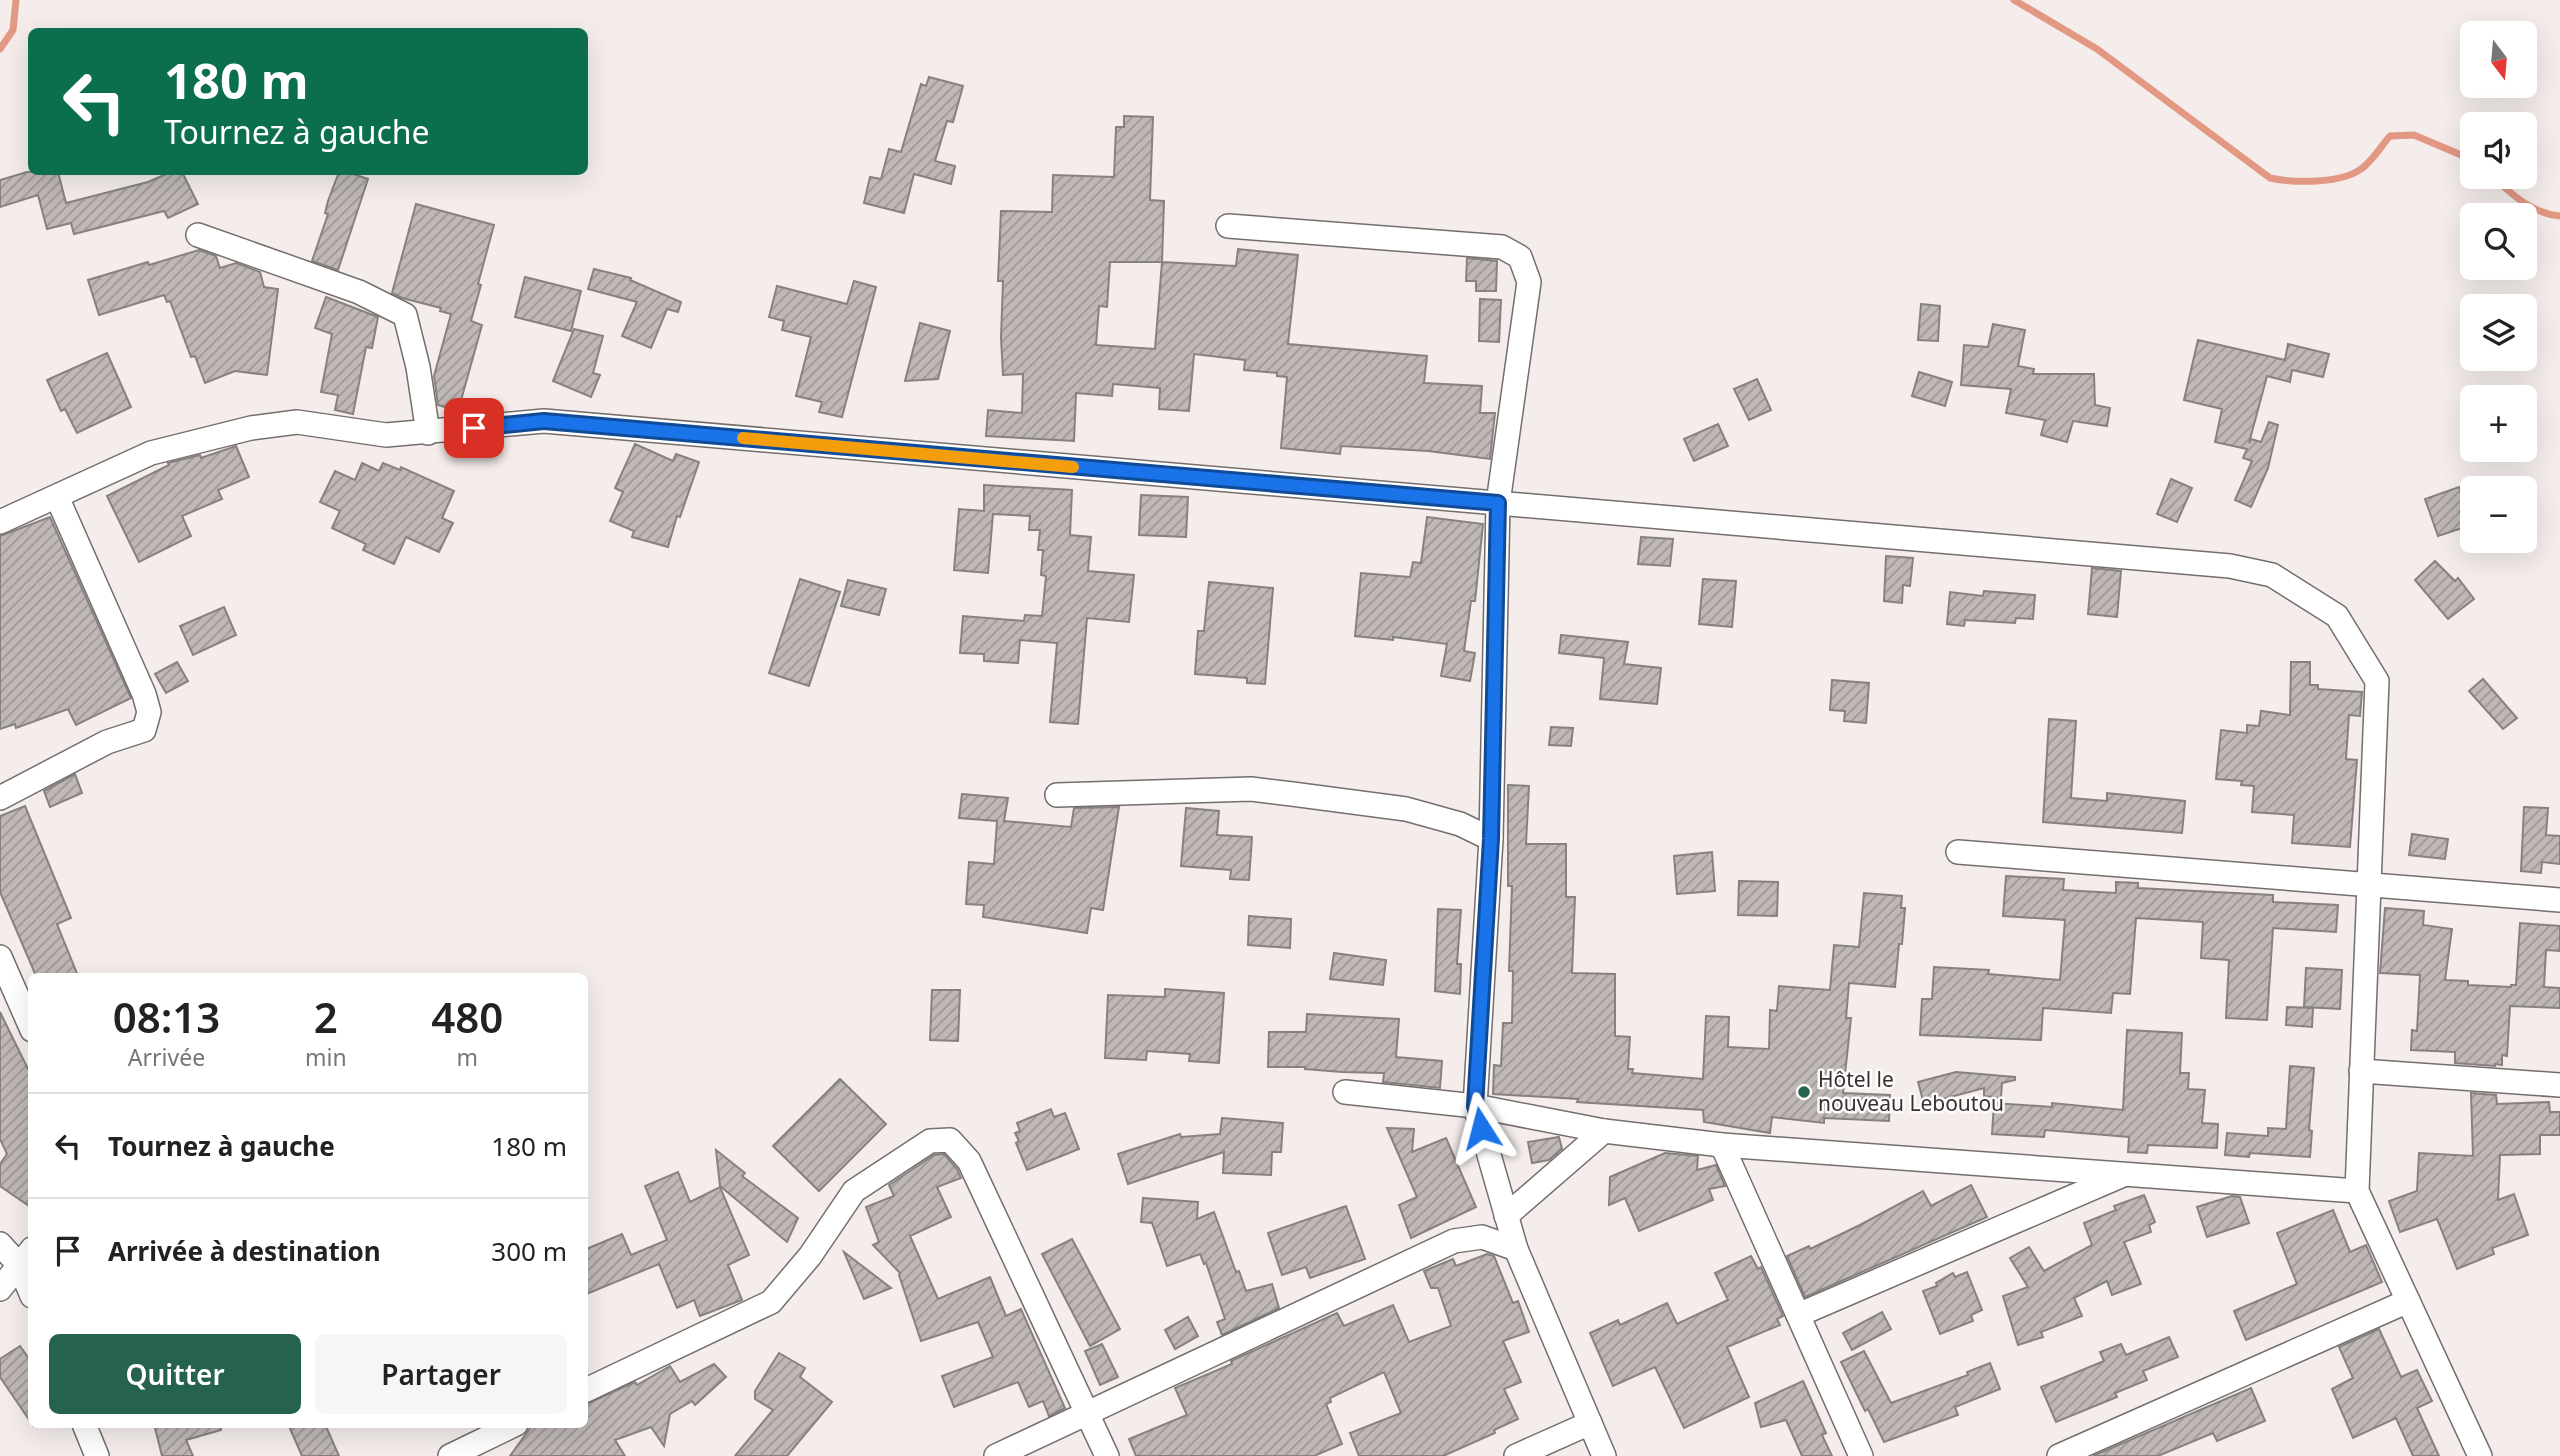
<!DOCTYPE html>
<html lang="fr">
<meta charset="utf-8">
<style>
body{margin:0;font-family:"Noto Sans",sans-serif;background:#f6f6f6;color:#222;height:100vh;display:flex;flex-direction:column;font-size:26px;white-space:nowrap}
*{box-sizing:border-box;margin:0}
p{font-size:23px;color:#767676}
.icon{flex:none;width:38px;height:38px;fill:none;stroke:currentColor;stroke-width:2;stroke-linecap:round;stroke-linejoin:round}
.map{position:relative;flex:1;overflow:hidden}
.panel{position:absolute;left:28px;top:973px;width:560px;height:455px;display:flex;flex-direction:column;background:#fff;border-radius:10px;box-shadow:0 7px 28px #0002}
.panel>*{flex:none}
.banner{position:absolute;left:28px;top:28px;width:560px;height:147px;border-radius:10px;box-shadow:0 7px 28px #0002;background:#0b6e4f;color:#fff;overflow:hidden}
.needle{width:46px;rotate:164deg}
.buttons{position:absolute;left:2460px;top:21px;display:grid;gap:14px}
.buttons a{display:grid;place-items:center;width:77px;height:77px;border-radius:10px;background:#fff;box-shadow:0 7px 28px #0002;font-size:35px}
.pin{position:absolute;display:grid;place-items:center;width:60px;height:60px;color:#fff;margin:-30px;border-radius:14px;box-shadow:0 4px 10px #0006}
.me{position:absolute;width:77px;margin:-38px;rotate:351deg;stroke-linejoin:round;filter:drop-shadow(0 0 5px #0008)}
.turn{display:flex;align-items:center;gap:24px;height:147px;padding:0 21px;font-size:32px}
.turn .icon{width:91px;height:91px;stroke-width:2.5}
.turn b{display:block;font-size:49px;line-height:60px}
.eta{display:flex;justify-content:space-evenly;align-items:center;height:119px;text-align:center}
.eta b{font-size:42px;font-weight:600;line-height:49px}
.cta{display:flex;gap:14px;margin-top:auto;padding:14px 21px}
.cta a{flex:1;height:80px;border-radius:10px;background:#26634f;color:#fff;font-size:28px;font-weight:600;line-height:80px;text-align:center}
.cta a+a{background:#f6f6f6;color:#222}
ul{padding:0;list-style:none}
li{display:flex;align-items:center;gap:21px;height:105px;padding:0 21px;border-top:2px solid #e0e0e0}
li div{flex:1}
li b{display:block;font-size:26px}
li em{font-style:normal}
.map>svg:first-child{display:block}
.lines{fill:none;stroke-linecap:round;stroke-linejoin:round}
.stream{stroke:#e29883;stroke-width:7}
.building{fill:url(#building-hatch);stroke:#87817f;stroke-width:2;fill-rule:evenodd}
.street-casing{stroke:#746e6c;stroke-width:26}
.street{stroke:#fff;stroke-width:23}
.route-casing{stroke:#114b97;stroke-width:18}
.route{stroke:#1a73e8;stroke-width:12}
.slow{stroke:#f59e0b;stroke-width:12}
.poi-dot{fill:#26634f;stroke:#fefbfb;stroke-width:2.5}
.labels{text-anchor:middle;stroke-width:5;stroke-linejoin:round;paint-order:stroke}
.poi-label{font-size:21px;fill:#343130;stroke:#fefbfb;text-anchor:start}
</style>
<div class="map">
<svg width="2560" height="1456" viewBox="0 0 2560 1456">
<defs>
<pattern id="building-hatch" width="6" height="6" patternUnits="userSpaceOnUse" patternTransform="scale(1.75)"><rect width="6" height="6" fill="#bfb8b6"/><path d="M-1 1l2-2M0 6l6-6M5 7l2-2" fill="none" stroke="#9c9694"/></pattern>
</defs>
<rect width="100%" height="100%" fill="#f4edeb"/>
<g class="lines">
<g class="stream">
<path d="M2014,0L2097,49L2270,178C2294,183 2340,184 2361,169C2372,162 2381,146 2390,136L2414,135L2473,160"/>
<polyline points="0,49 13,30 16,0"/>
<path d="M2493,177C2514,196 2531,213 2560,216"/>
</g>
</g>
<g class="building">
<polygon points="929,77 963,86 953,122 947,121 935,161 955,166 951,184 914,174 904,213 864,203 870,177 881,179 889,149 901,152 921,84 926,86"/>
<path d="M1124,116L1153,117L1150,200L1164,201L1162,262L1236,266L1238,249L1298,255L1288,344L1427,356L1424,383L1482,386L1480,413H1495L1490,459L1428,451L1341,446L1340,454L1281,448L1287,377L1277,376V373L1244,370L1245,360L1194,354L1189,411L1159,409L1160,388L1113,384L1112,396L1076,393L1074,441L986,436L988,410L1022,413L1023,374L1003,375L1001,338L1003,281H998L1001,211L1052,212L1053,175L1114,177L1116,127H1124ZM1110,262H1162L1155,349L1096,345L1099,306L1107,307Z"/>
<polygon points="27,172 58,172 66,203 148,182 171,172 182,172 198,204 168,218 164,211 74,234 71,223 47,229 38,195 0,207 0,180"/>
<polygon points="339,172 347,172 368,179 338,270 312,261 328,214 325,213 328,201"/>
<polygon points="416,204 494,225 478,284 481,285 471,321 482,325 458,411 438,405 434,376 451,314 440,311 441,308 402,298 392,293"/>
<polygon points="199,250 216,256 220,268 236,263 260,272 264,287 278,289 267,375 235,371 205,383 195,356 191,357 170,301 167,302 164,295 99,315 88,280 148,262 149,265"/>
<polygon points="1467,258 1497,261 1496,291 1476,291 1476,281 1466,281"/>
<polygon points="594,269 631,278 630,280 681,302 678,312 667,309 651,348 622,336 637,302 588,289"/>
<polygon points="525,277 581,291 571,331 515,317"/>
<polygon points="854,281 876,287 842,417 819,412 822,402 796,396 811,337 782,330 784,321 769,317 777,286 847,304"/>
<polygon points="326,297 378,317 372,348 366,347 353,414 335,410 338,395 321,392 332,334 315,328"/>
<polygon points="1480,299 1501,300 1499,342 1479,341"/>
<polygon points="1921,304 1940,306 1938,341 1918,340"/>
<polygon points="920,323 950,331 938,379 905,381"/>
<polygon points="1993,324 2025,330 2018,366 2034,369 2033,374 2094,374 2095,405 2110,408 2107,426 2073,421 2067,442 2041,435 2045,420 2006,413 2011,389 1961,385 1964,345 1988,347"/>
<polygon points="574,329 603,336 593,373 600,375 591,397 553,381"/>
<polygon points="2198,340 2285,360 2288,344 2329,354 2323,377 2292,370 2290,382 2267,376 2249,443 2251,439 2261,442 2269,422 2278,425 2268,468 2251,507 2235,500 2252,461 2243,458 2247,449 2215,442 2222,409 2184,400"/>
<polygon points="107,353 131,407 77,433 65,409 61,411 47,380"/>
<polygon points="1919,372 1952,382 1945,406 1912,396"/>
<polygon points="1757,379 1771,410 1749,420 1734,389"/>
<polygon points="1718,424 1728,446 1694,461 1684,439"/>
<polygon points="635,444 673,461 676,454 699,462 680,517 677,516 668,547 632,537 634,531 610,521 623,492 615,488"/>
<polygon points="236,446 249,477 218,490 222,499 182,516 191,536 139,562 107,496 169,465 168,463 200,455 201,458"/>
<polygon points="362,463 379,471 383,463 400,470 401,467 454,491 442,518 453,523 439,552 406,537 394,564 363,550 366,544 332,528 340,511 320,502 335,471 355,480"/>
<polygon points="2171,479 2192,488 2177,522 2157,514"/>
<polygon points="984,485 1072,490 1070,535 1091,537 1088,571 1134,575 1129,622 1087,618 1078,724 1050,722 1057,643 1020,640 1018,663 984,661 984,654 960,653 963,616 1024,621 1025,615 1042,616 1046,576 1041,575 1043,550 1038,550 1040,530 1029,530 1030,516 993,514 988,573 954,570 959,509 984,511"/>
<polygon points="2459,487 2466,509 2460,511 2465,527 2438,536 2425,499"/>
<polygon points="1141,495 1188,497 1186,537 1139,535"/>
<polygon points="50,517 131,698 76,725 68,709 16,728 15,724 0,729 0,536"/>
<polygon points="1427,517 1483,524 1475,601 1471,601 1464,651 1475,653 1470,681 1441,676 1447,644 1393,637 1393,640 1355,636 1361,573 1410,577 1413,562 1421,563"/>
<polygon points="1641,537 1673,539 1670,566 1638,564"/>
<polygon points="1886,556 1913,558 1910,586 1903,585 1902,603 1884,601"/>
<polygon points="2435,561 2455,581 2458,578 2474,599 2448,619 2415,580"/>
<polygon points="2092,568 2121,571 2117,617 2088,614"/>
<polygon points="800,579 840,592 809,686 769,673"/>
<polygon points="1703,579 1736,581 1732,627 1699,624"/>
<polygon points="848,580 886,589 879,615 841,606"/>
<polygon points="1209,582 1273,588 1265,684 1247,683 1247,678 1195,674 1198,631 1204,631"/>
<polygon points="1984,591 2035,595 2033,619 2016,618 2015,623 1965,620 1964,626 1947,624 1950,592 1983,596"/>
<polygon points="224,607 236,635 193,655 180,626"/>
<polygon points="1561,635 1628,642 1624,664 1661,668 1657,704 1600,699 1604,658 1559,653"/>
<polygon points="177,662 188,681 166,693 155,674"/>
<polygon points="2291,662 2310,662 2310,685 2318,685 2318,689 2362,692 2360,716 2349,715 2346,759 2357,760 2350,847 2292,843 2294,815 2252,812 2254,786 2241,785 2242,781 2216,779 2221,730 2247,733 2247,725 2259,726 2261,711 2290,715"/>
<polygon points="2483,679 2517,718 2503,729 2469,691"/>
<polygon points="1832,680 1869,683 1866,723 1844,721 1845,711 1830,710"/>
<polygon points="2049,719 2076,721 2071,798 2107,801 2107,793 2185,801 2182,833 2043,822"/>
<polygon points="1551,727 1573,728 1571,746 1549,745"/>
<polygon points="75,774 82,793 50,807 44,791"/>
<polygon points="1508,785 1529,786 1526,844 1566,844 1566,897 1575,897 1572,973 1615,974 1615,1036 1630,1037 1628,1069 1633,1069 1632,1073 1703,1079 1706,1016 1729,1017 1728,1047 1769,1049 1770,1010 1777,1011 1779,986 1830,990 1834,945 1859,947 1864,893 1902,896 1901,908 1905,908 1902,944 1899,944 1895,987 1849,983 1846,1018 1851,1018 1843,1093 1890,1095 1889,1121 1824,1118 1824,1123 1772,1117 1770,1133 1704,1122 1703,1110 1577,1102 1578,1099 1493,1094 1494,1065 1501,1066 1503,1023 1512,1023 1513,971 1509,971 1512,886 1508,886"/>
<polygon points="962,794 1008,798 1004,821 1071,827 1074,808 1119,807 1103,910 1091,908 1087,933 983,917 984,905 966,904 969,862 994,864 997,821 959,818"/>
<polygon points="25,806 71,918 57,924 78,976 36,976 0,892 0,816"/>
<polygon points="2524,807 2548,808 2546,835 2560,836 2560,864 2542,862 2541,873 2521,871"/>
<polygon points="1186,808 1219,811 1217,835 1252,837 1249,880 1230,879 1231,870 1181,866"/>
<polygon points="2412,834 2448,839 2445,859 2409,855"/>
<polygon points="1712,852 1715,891 1677,894 1674,856"/>
<polygon points="2006,876 2064,879 2063,890 2116,893 2116,882 2138,883 2138,888 2273,895 2273,902 2338,905 2336,932 2273,928 2267,1020 2226,1018 2229,960 2201,958 2203,922 2136,918 2130,994 2113,993 2111,1013 2043,1008 2041,1040 1920,1035 1922,999 1932,999 1934,967 1989,970 1988,974 2060,980 2065,920 2003,916"/>
<polygon points="1739,881 1778,882 1777,916 1738,915"/>
<polygon points="2385,908 2424,911 2423,925 2452,929 2445,980 2468,981 2468,985 2511,987 2511,985 2516,985 2520,923 2560,926 2560,951 2546,950 2544,987 2560,988 2560,1008 2510,1006 2507,1056 2502,1055 2502,1065 2495,1064 2495,1066 2455,1063 2455,1052 2411,1050 2412,1030 2417,1031 2420,975 2380,973"/>
<polygon points="1438,909 1461,910 1457,964 1461,964 1460,994 1435,991"/>
<polygon points="1249,916 1291,919 1290,948 1248,945"/>
<polygon points="1334,953 1386,960 1383,985 1330,979"/>
<polygon points="2306,968 2342,970 2340,1009 2304,1007"/>
<polygon points="1165,989 1224,993 1219,1063 1189,1061 1190,1054 1147,1051 1146,1060 1105,1058 1108,995 1165,997"/>
<polygon points="932,990 960,990 958,1041 930,1040"/>
<polygon points="2287,1007 2313,1008 2312,1027 2286,1025"/>
<polygon points="0,1012 32,1077 32,1208 0,1186 0,1164 7,1154 0,1139"/>
<polygon points="1307,1014 1399,1019 1396,1057 1442,1061 1440,1088 1383,1082 1384,1073 1342,1072 1305,1069 1305,1067 1268,1067 1269,1032 1306,1032"/>
<polygon points="2127,1030 2182,1033 2180,1073 2189,1073 2188,1089 2205,1090 2202,1123 2218,1124 2217,1148 2148,1145 2147,1153 2128,1152 2129,1137 2045,1130 2044,1137 1992,1134 1994,1103 2052,1107 2052,1103 2123,1110"/>
<polygon points="2290,1066 2314,1068 2309,1130 2312,1131 2310,1157 2250,1153 2249,1157 2225,1155 2227,1133 2268,1136 2268,1128 2286,1129"/>
<polygon points="1956,1072 2015,1077 2015,1080 2002,1083 2001,1098 1984,1096 1984,1088 1924,1104 1918,1082"/>
<polygon points="840,1079 886,1124 819,1191 773,1146"/>
<polygon points="2471,1093 2496,1095 2497,1104 2549,1102 2550,1112 2560,1112 2560,1135 2540,1135 2540,1154 2500,1155 2498,1200 2514,1194 2528,1235 2492,1248 2494,1254 2457,1269 2437,1219 2400,1232 2389,1201 2417,1191 2419,1153 2473,1156"/>
<polygon points="1051,1109 1054,1117 1065,1113 1079,1149 1027,1170 1016,1143 1019,1141 1015,1133 1020,1131 1017,1123"/>
<polygon points="1222,1118 1283,1123 1281,1152 1272,1152 1271,1175 1223,1173 1224,1152 1128,1184 1118,1154 1180,1134 1181,1137 1220,1134"/>
<polygon points="1387,1128 1414,1129 1412,1152 1446,1138 1476,1207 1411,1238 1399,1205 1417,1197"/>
<polygon points="1559,1137 1562,1149 1549,1160 1532,1163 1528,1142"/>
<polygon points="716,1150 745,1173 742,1176 798,1218 787,1242 720,1186"/>
<polygon points="1665,1153 1698,1156 1697,1170 1716,1165 1725,1186 1709,1189 1713,1200 1639,1231 1625,1198 1609,1205 1610,1177"/>
<polygon points="944,1154 957,1169 961,1178 937,1187 951,1217 910,1236 938,1299 990,1277 1006,1316 1021,1309 1065,1408 1049,1416 1043,1401 1029,1407 1018,1382 954,1407 942,1376 993,1357 978,1322 921,1341 899,1275 900,1273 873,1245 879,1242 866,1207 894,1196 889,1185 934,1155"/>
<polygon points="678,1172 690,1202 720,1187 749,1255 728,1265 742,1300 700,1316 694,1300 677,1308 659,1264 584,1295 584,1250 622,1234 631,1255 667,1240 645,1186"/>
<polygon points="1971,1185 1987,1217 1805,1297 1787,1256 1809,1246 1810,1249 1860,1225 1923,1191 1931,1206"/>
<polygon points="2144,1195 2155,1222 2149,1225 2151,1232 2124,1242 2141,1284 2112,1295 2107,1281 2074,1298 2082,1316 2041,1332 2043,1337 2018,1345 2003,1296 2028,1287 2010,1258 2029,1247 2044,1271 2092,1245 2084,1223 2116,1210 2114,1206"/>
<polygon points="2232,1196 2240,1197 2249,1223 2207,1237 2197,1207"/>
<polygon points="1143,1198 1198,1202 1197,1219 1214,1212 1236,1272 1239,1271 1246,1291 1272,1284 1279,1308 1222,1335 1217,1322 1225,1319 1206,1263 1204,1264 1200,1254 1167,1266 1152,1223 1141,1222"/>
<polygon points="1346,1206 1365,1259 1310,1278 1306,1267 1282,1275 1268,1233"/>
<polygon points="2333,1210 2350,1252 2366,1245 2382,1282 2246,1340 2234,1311 2297,1284 2277,1233"/>
<polygon points="1072,1239 1120,1329 1090,1346 1042,1254"/>
<polygon points="844,1252 891,1288 864,1299"/>
<polygon points="1487,1254 1494,1256 1513,1303 1518,1301 1529,1332 1503,1341 1521,1382 1504,1389 1518,1419 1494,1430 1495,1433 1443,1456 1359,1456 1350,1433 1401,1413 1384,1372 1330,1398 1331,1402 1326,1404 1342,1444 1314,1456 1136,1456 1129,1439 1187,1415 1175,1388 1232,1364 1231,1361 1337,1313 1344,1326 1393,1305 1409,1342 1451,1326 1438,1288 1431,1288 1424,1271 1453,1259 1456,1266"/>
<polygon points="1751,1256 1758,1269 1761,1267 1783,1316 1777,1319 1780,1325 1727,1347 1749,1397 1684,1428 1655,1367 1613,1386 1590,1333 1618,1320 1620,1325 1667,1303 1677,1324 1728,1300 1715,1273"/>
<polygon points="1967,1272 1982,1310 1971,1315 1973,1321 1940,1334 1923,1291 1937,1286 1936,1283 1953,1273 1955,1277"/>
<polygon points="1882,1312 1891,1329 1852,1350 1843,1333"/>
<polygon points="1188,1317 1198,1336 1175,1349 1165,1330"/>
<polygon points="2379,1329 2401,1377 2417,1370 2432,1401 2417,1408 2439,1456 2413,1456 2396,1418 2353,1438 2332,1389 2353,1378 2339,1347"/>
<polygon points="2169,1337 2178,1357 2143,1371 2147,1380 2115,1393 2117,1397 2056,1422 2041,1387 2104,1361 2100,1352 2121,1344 2126,1355"/>
<polygon points="1102,1344 1118,1377 1100,1385 1085,1351"/>
<polygon points="20,1346 32,1363 32,1424 0,1377 0,1359"/>
<polygon points="1864,1351 1891,1403 1968,1375 1967,1372 1990,1363 2000,1389 1955,1407 1958,1415 1884,1442 1868,1409 1865,1411 1841,1362"/>
<polygon points="779,1353 805,1368 800,1377 832,1402 787,1456 735,1456 773,1410 755,1399 755,1391"/>
<polygon points="714,1364 726,1377 695,1405 692,1401 670,1414 664,1446 651,1427 615,1440 625,1456 510,1456 533,1424 584,1424 584,1405 635,1382 637,1385 670,1366 680,1382"/>
<polygon points="1803,1381 1826,1433 1822,1435 1832,1456 1802,1456 1786,1420 1761,1427 1755,1403"/>
<polygon points="2251,1388 2265,1421 2217,1441 2213,1433 2158,1456 2093,1456"/>
<polygon points="154,1424 221,1424 221,1430 186,1440 193,1456 162,1456"/>
<polygon points="288,1424 325,1424 339,1456 302,1456"/>
</g>
<g class="lines">
<g class="street-casing">
<g id="street">
<polyline points="1228,226 1502,247 1520,257 1529,282 1498,503 1491,839 1475,1106 1516,1249 1604,1456"/>
<polyline points="198,235 359,292 405,315 418,367 428,433"/>
<polyline points="0,522 151,453 251,428 297,422 386,435 544,421 2230,566 2272,575 2337,616 2377,681 2357,1191 2480,1456"/>
<polyline points="1057,795 1251,789 1292,794 1406,809 1460,824 1491,839"/>
<polyline points="0,798 107,742 144,730 149,712 144,694 57,497"/>
<polyline points="1958,852 2560,900"/>
<polyline points="0,957 32,1030"/>
<polyline points="2361,1071 2560,1085"/>
<polyline points="1345,1092 1475,1106 1604,1131 1722,1145 2357,1191"/>
<polyline points="1722,1145 1861,1456"/>
<polyline points="1506,1216 1604,1131"/>
<polyline points="0,1244 19,1265 32,1296"/>
<polyline points="0,1289 32,1249"/>
<polyline points="1798,1315 2123,1175"/>
<polyline points="584,1391 771,1302 810,1256 854,1191 930,1141 950,1140 969,1161 1107,1456"/>
<polyline points="84,1424 97,1456"/>
<polyline points="450,1456 516,1424"/>
<polyline points="996,1456 1454,1241 1482,1237 1516,1249"/>
<polyline points="1516,1456 1590,1423"/>
<polyline points="2059,1456 2408,1301"/>
</g>
</g>
<use href="#street" class="street"/>
</g>
<g class="lines">
<g class="route-casing">
<polyline id="route" points="474,428 544,421 1498,503 1491,839 1475,1106 1481,1128"/>
</g>
<use href="#route" class="route"/>
<polyline class="slow" points="743,438 1073,467"/>
</g>
<circle class="poi-dot" cx="1804" cy="1092" r="7"/>
<g class="labels">
<g class="poi-label">
<text x="1818" y="1087">Hôtel le<tspan x="1818" dy="24">nouveau Leboutou</tspan></text>
</g>
</g>
</svg>
<div class="buttons">
<a><svg class="needle" viewBox="-14 -14 28 28"><path d="M0-13l5 13h-10z" fill="#e53935"/><path d="M0 13l5-13h-10z" fill="#767676"/></svg></a>
<a><svg class="icon" aria-label="sound" viewBox="0 0 24 24"><path d="M4 9h4l5-4v14l-5-4H4zM17 9q2 3 0 6"/></svg></a>
<a><svg class="icon" aria-label="search" viewBox="0 0 24 24"><circle cx="10" cy="10" r="6"/><path d="M15 15l6 6"/></svg></a>
<a><svg class="icon" aria-label="layers" viewBox="0 0 24 24"><path d="M12 4l9 5-9 5-9-5zM3 14l9 5 9-5"/></svg></a>
<a>+</a>
<a>−</a>
</div>
<div class="pin" style="left:474px;top:428px;background:#d93025"><svg class="icon" aria-label="arrive" viewBox="0 0 24 24"><path d="M6 21V4h12l-3 4 3 4H6"/></svg></div>
<svg class="me" style="left:1481px;top:1128px" viewBox="-20 -20 40 40"><path d="M0-17L14 15 0 8-14 15z" fill="#1a73e8" stroke="#fff" stroke-width="4"/></svg>
<div class="banner">
<div class="turn"><svg class="icon" aria-label="left" viewBox="0 0 24 24"><path d="M17 20v-9H6M10 6l-5 5 5 5"/></svg><div><b>180 m</b>Tournez à gauche</div></div>
</div>
<section class="panel">
<div class="eta">
<div><b>08:13</b><p>Arrivée</p></div>
<div><b>2</b><p>min</p></div>
<div><b>480</b><p>m</p></div>
</div>
<ul>
<li><svg class="icon" aria-label="left" viewBox="0 0 24 24"><path d="M17 20v-9H6M10 6l-5 5 5 5"/></svg><div><b>Tournez à gauche</b></div><em>180 m</em></li>
<li><svg class="icon" aria-label="arrive" viewBox="0 0 24 24"><path d="M6 21V4h12l-3 4 3 4H6"/></svg><div><b>Arrivée à destination</b></div><em>300 m</em></li>
</ul>
<div class="cta"><a>Quitter</a><a>Partager</a></div>
</section>
</div>
